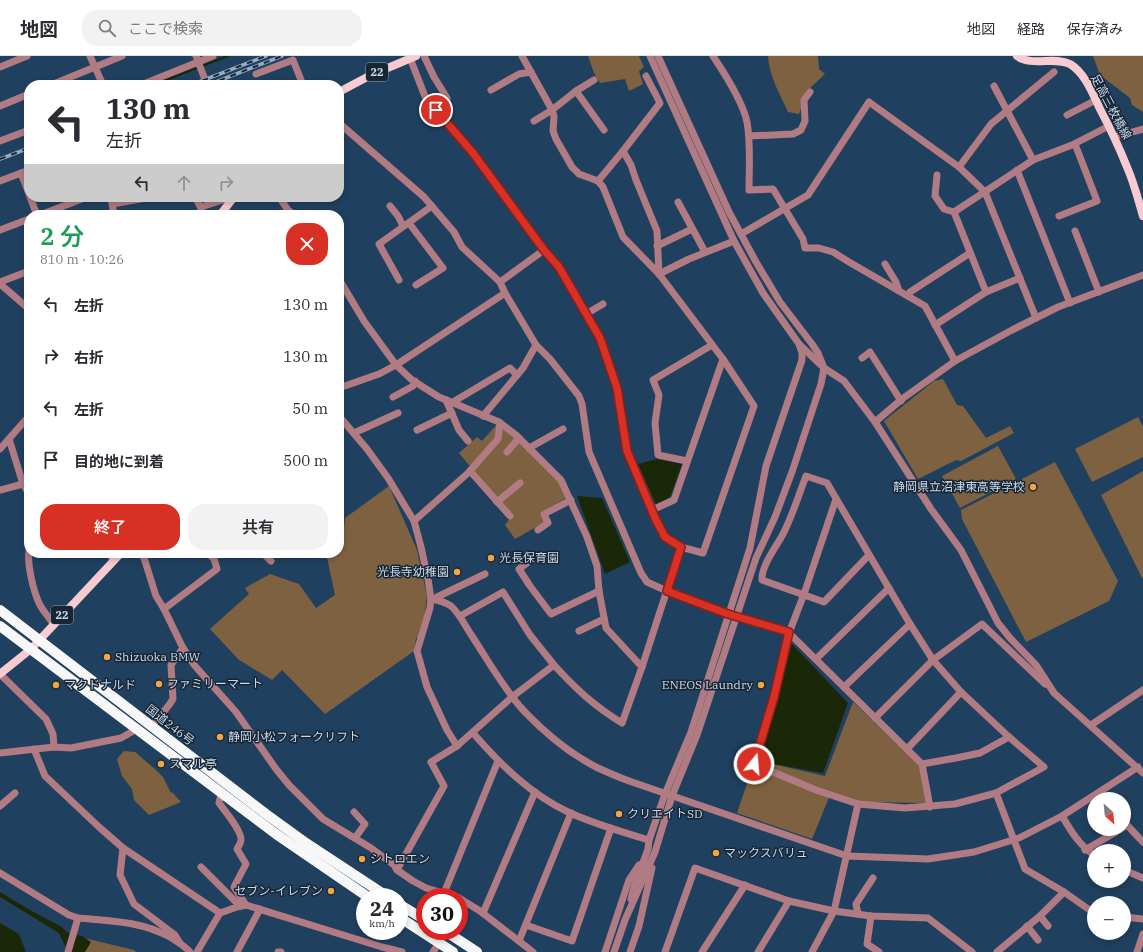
<!DOCTYPE html>
<html lang="ja">
<meta charset="utf-8">
<style>
body{margin:0;font-family:"IBM Plex Serif","Noto Sans JP",serif;background:#f2f2f3;color:#2b2b33;height:100vh;display:flex;flex-direction:column;font-size:15px;white-space:nowrap}
*{box-sizing:border-box;margin:0}
p{font-size:13px;color:#7c7c81}
.icon{flex:none;width:22px;height:22px;fill:none;stroke:currentColor;stroke-width:2;stroke-linecap:round;stroke-linejoin:round}
.map{position:relative;flex:1;overflow:hidden}
.panel{position:absolute;left:24px;top:154px;width:320px;height:348px;display:flex;flex-direction:column;background:#fff;border-radius:16px;box-shadow:0 2px 6px #0003}
.panel>*{flex:none}
.banner{position:absolute;left:24px;top:24px;width:320px;height:122px;border-radius:16px;box-shadow:0 2px 6px #0003;background:#fff;color:#2b2b33;overflow:hidden}
.needle{width:26px;rotate:153deg}
.buttons{position:absolute;left:1087px;top:736px;display:grid;gap:8px}
.buttons a{display:grid;place-items:center;width:44px;height:44px;border-radius:50%;background:#fff;box-shadow:0 2px 6px #0003;font-size:20px}
.speed{position:absolute;left:356px;top:832px;display:flex;gap:8px;font-size:20px;font-weight:700;text-align:center}
.speed>*{display:grid;place-content:center;width:52px;height:52px;border-radius:50%;background:#fff;box-shadow:0 2px 6px #0003;line-height:1}
.speed small{font-size:10px;font-weight:400}
.speed .limit{border:6px solid #d22;background:#fff;color:#111}
.pin{position:absolute;display:grid;place-items:center;width:34px;height:34px;color:#fff;margin:-17px;border:2px solid #fff;border-radius:50%;box-shadow:0 1px 4px #0007}
.me{position:absolute;width:44px;margin:-22px;rotate:17deg;stroke-linejoin:round;filter:drop-shadow(0 0 3px #0008)}
.turn{display:flex;align-items:center;gap:14px;height:84px;padding:0 16px;font-size:18px}
.turn .icon{width:52px;height:52px;stroke-width:2.5}
.turn b{display:block;font-size:28px;line-height:34px}
.lanes{display:flex;align-items:center;height:38px;padding:0 16px;background:#0003;justify-content:center;gap:20px;direction:ltr}
.lanes .off{opacity:.35}
.round{display:grid;place-items:center;flex:none;width:42px;height:42px;border-radius:16px;background:#f2f2f3}
.overview{display:flex;align-items:center;justify-content:space-between;height:68px;padding:0 16px}
h1{font-size:24px;font-weight:600;line-height:30px;color:#1e9e55}
.action{display:flex;gap:8px;margin-top:auto;padding:8px 16px}
.action a{flex:1;height:46px;border-radius:16px;background:#d93025;color:#fff;font-size:16px;font-weight:600;line-height:46px;text-align:center}
.action a+a{background:#f2f2f3;color:#2b2b33}
ul{padding:0;list-style:none}
li{display:flex;align-items:center;gap:12px;height:52px;padding:0 16px}
li div{flex:1}
li b{display:block;font-size:15px}
li em{font-style:normal}
header{display:flex;align-items:center;gap:24px;box-sizing:border-box;height:56px;padding:0 20px;background:#fff;border-bottom:1px solid #e1e1e2}
header strong{font-size:19px}
nav{display:flex;gap:22px;margin-inline-start:auto;font-size:14px}
.search{width:280px;height:36px;background:#f2f2f3;display:flex;align-items:center;gap:10px;box-sizing:border-box;padding:0 14px;border-radius:16px;color:#7c7c81;font-size:15px}
.map>svg:first-child{display:block}
.green{fill:#7e6140}
.water{fill:#1a2808}
.lines{fill:none;stroke-linecap:round;stroke-linejoin:round}
.stream{stroke:#1a2808;stroke-width:2}
.minor{stroke:#b17b83;stroke-width:7}
.major{stroke:#f8cbd1;stroke-width:8}
.highway{stroke:#f7f7f7;stroke-width:10}
.rail-casing{stroke:#96acc3;stroke-width:3.5}
.rail{stroke:#182634;stroke-width:2;stroke-dasharray:6;stroke-linecap:butt}
.route-casing{stroke:#8d1f18;stroke-width:10}
.route{stroke:#d93025;stroke-width:7}
.poi-dot{fill:#f2a542;stroke:#182634;stroke-width:1.5}
.labels{text-anchor:middle;stroke-width:3;stroke-linejoin:round;paint-order:stroke}
.shield{fill:#182634;stroke:#92a3b5;stroke-width:1}
.shield-label{font-size:11px;font-weight:bold;fill:#c7d9ec}
.street-label{font-size:12px;fill:#c7d9ec;stroke:#182634}
.poi-label{font-size:12px;fill:#c7d9ec;stroke:#182634;text-anchor:start}
</style>
<header>
<strong>地図</strong>
<div class="search"><svg class="icon" aria-label="search" viewBox="0 0 24 24"><circle cx="10" cy="10" r="6"/><path d="M15 15l6 6"/></svg>ここで検索</div>
<nav><a>地図</a><a>経路</a><a>保存済み</a></nav>
</header>
<div class="map">
<svg width="1143" height="896" viewBox="0 0 1143 896">
<rect width="100%" height="100%" fill="#20405f"/>
<g class="green">
<polygon points="588,0 639,0 644,11 639,15 643,28 629,35 625,23 600,27 594,17"/>
<path d="M768,0H818L819,13L825,18L807,35L799,58L788,56C780,38 769,20 768,0Z"/>
<polygon points="1093,0 1143,0 1143,56 1132,49 1130,42 1100,19"/>
<polygon points="943,323 957,349 963,350 986,382 1010,370 1014,377 961,405 956,404 918,423 884,365 934,325"/>
<polygon points="1138,361 1143,371 1143,401 1092,426 1075,393"/>
<polygon points="499,366 558,423 566,442 541,456 545,466 515,483 505,469 511,461 459,397 477,381 482,385"/>
<polygon points="998,390 1016,423 960,452 942,420"/>
<polygon points="1055,406 1118,525 1109,545 1026,586 962,463 961,454"/>
<polygon points="1143,415 1143,522 1142,522 1101,439"/>
<polygon points="389,430 417,494 427,540 422,580 416,582 414,595 325,658 282,614 272,624 239,604 210,573 249,538 245,532 270,518 299,528 316,552 335,539 326,497 339,497 339,484 343,481 345,462"/>
<polygon points="853,646 920,710 928,747 857,746 830,739 812,783 737,757 755,704 825,720"/>
<polygon points="124,695 135,696 156,714 163,721 171,737 172,736 181,746 149,759 134,744 132,733 122,720 117,703"/>
<polygon points="84,882 134,894 136,896 76,896"/>
</g>
<g class="water">
<polygon points="657,403 682,408 670,441 656,448 638,408"/>
<polygon points="577,440 602,442 630,506 605,518"/>
<polygon points="792,588 848,647 823,717 758,705"/>
<polygon points="0,836 30,854 62,871 68,877 82,880 91,886 85,896 71,896 65,890 59,877 0,841"/>
<polygon points="0,867 19,878 26,896 0,896"/>
</g>
<g class="lines">
<polyline class="stream" points="153,29 228,0"/>
<g class="minor">
<polyline points="90,0 103,29"/>
<polyline points="196,0 207,29"/>
<polyline points="424,0 434,21 447,42"/>
<path d="M713,0C725,18 743,46 747,66C751,88 749,112 749,134L773,133L803,183L805,192H819L833,196L849,206L925,250L955,305"/>
<polyline points="410,2 426,43 473,97 544,194 559,211 600,282 617,332 627,395 656,464 665,481 681,491 703,497 754,350 723,303 659,218 623,181 603,131 598,125 579,118 572,111 556,83 553,75 554,60 551,52 522,0"/>
<polyline points="0,11 27,0"/>
<polyline points="256,18 293,4 303,29"/>
<polyline points="51,29 122,0"/>
<polyline points="141,29 213,0"/>
<polyline points="994,30 1033,104"/>
<polyline points="491,34 519,18 531,16"/>
<polyline points="576,35 594,24"/>
<polyline points="0,50 29,38"/>
<polyline points="1067,59 1096,44"/>
<polyline points="534,65 552,54 576,35 604,74"/>
<polyline points="339,67 424,141 454,176 462,191 500,226 505,237 536,289 523,312 483,360"/>
<polyline points="749,80 793,78 801,74 805,65 804,44 810,36"/>
<polyline points="1114,81 1143,73"/>
<polyline points="0,85 29,74"/>
<polyline points="623,95 631,109 636,124 657,175 659,218"/>
<polyline points="1017,114 1070,247"/>
<polyline points="21,117 29,138"/>
<polyline points="937,119 935,140 944,153 954,156"/>
<polyline points="0,125 29,114"/>
<polyline points="598,125 623,95 660,47 646,20"/>
<polyline points="30,141 37,159"/>
<polyline points="111,141 114,159"/>
<polyline points="195,141 201,152 202,159"/>
<polyline points="279,141 288,154 295,159"/>
<polyline points="678,146 705,196"/>
<polyline points="112,148 152,141"/>
<polyline points="390,150 398,160 403,170"/>
<polyline points="201,151 232,141"/>
<polyline points="40,159 87,141"/>
<polyline points="1059,160 1097,145 1075,88"/>
<polyline points="409,167 443,212 416,229"/>
<polyline points="0,174 29,163"/>
<polyline points="1075,175 1099,236"/>
<polyline points="741,178 808,139 869,46 959,111"/>
<polyline points="657,190 692,173"/>
<polyline points="885,208 896,226 899,235"/>
<polyline points="659,218 689,203 734,185"/>
<polyline points="339,223 364,265 396,309 412,324 439,341 499,366 516,379 561,424 587,481 597,510 599,535 606,572 642,611"/>
<polyline points="399,224 379,188 432,150"/>
<polyline points="0,226 29,215"/>
<polyline points="500,226 544,194"/>
<polyline points="0,228 29,253"/>
<polyline points="986,236 954,156 1033,104 1072,89 1109,70"/>
<polyline points="908,240 910,236 970,197"/>
<polyline points="586,258 603,248"/>
<polyline points="1036,262 985,136 959,111 991,68 1054,16"/>
<polyline points="935,269 986,236 1020,222"/>
<polyline points="536,289 550,303 579,340 582,348 589,396 641,517 647,526 667,535 729,558 789,577 922,708 930,751"/>
<polyline points="800,289 824,312 844,325 875,366 931,453 961,494 998,567 1010,582 1036,609 1054,637 1143,717"/>
<polyline points="862,302 870,296 901,345"/>
<polyline points="339,332 379,318 396,309 505,237"/>
<polyline points="393,341 413,330 415,325"/>
<polyline points="446,344 459,374 468,385"/>
<polyline points="453,346 510,312 517,319"/>
<polyline points="339,360 367,393 388,422 414,465 421,491 428,523 431,543 430,552 417,595 427,631 447,674 457,690"/>
<polyline points="875,366 902,343 955,305 1012,274 1058,251 1143,219"/>
<polyline points="417,374 452,357"/>
<polyline points="354,377 398,357"/>
<polyline points="529,392 563,373"/>
<polyline points="0,393 29,360"/>
<polyline points="507,396 519,382"/>
<polyline points="687,405 658,399 655,367 659,339 653,324 712,289"/>
<polyline points="470,415 510,460"/>
<polyline points="29,424 23,428 29,438"/>
<polyline points="0,434 23,428 9,383"/>
<path d="M836,443L804,538L789,577L774,641L754,708L816,734L858,748L905,752L955,748L996,737L1044,711L1009,681L961,636L933,604L910,568L827,427L806,420C799,438 793,458 784,476C778,489 761,509 762,524L824,546L869,499"/>
<polyline points="497,446 520,427"/>
<polyline points="652,454 674,444 723,303"/>
<polyline points="414,465 468,417 498,383 500,367"/>
<polyline points="538,474 548,467 544,458 571,444"/>
<path d="M29,494C27,508 33,534 39,547C42,554 49,561 53,568"/>
<polyline points="109,497 113,504"/>
<polyline points="142,497 145,505 156,540 164,553 183,592 195,610 236,656 276,713 289,729 323,763 371,792 394,809 397,814 413,825 426,832 457,841"/>
<polyline points="263,497 271,505"/>
<polyline points="527,507 519,513 530,530 551,558 599,535"/>
<path d="M431,543C438,544 445,546 451,550C460,558 465,570 472,580C487,603 505,635 524,655C545,677 570,698 598,712C609,717 620,722 632,726L847,800L928,803L974,796L1019,782L1062,760L1138,711"/>
<polyline points="437,544 437,541 485,518"/>
<polyline points="164,553 217,513 214,503 210,499"/>
<polyline points="579,575 604,563"/>
<polyline points="816,603 889,532"/>
<path d="M554,609C576,633 594,650 622,667L642,611L681,491"/>
<polyline points="0,618 46,663 53,678 54,691"/>
<polyline points="844,631 910,568"/>
<polyline points="875,662 933,604 982,568 1045,628"/>
<polyline points="1091,669 1143,634"/>
<polyline points="151,671 169,649 173,643 171,609 183,592"/>
<path d="M473,677C500,708 530,738 568,756C594,768 622,776 649,784"/>
<polyline points="34,693 45,720 99,771 123,792 220,857"/>
<polyline points="907,693 961,636"/>
<polyline points="0,697 54,691 71,692 121,682 137,673"/>
<polyline points="922,708 956,702 980,697 1009,681"/>
<polyline points="996,737 1025,813 1064,836 1094,857"/>
<path d="M221,738L219,747C224,754 242,775 241,784C241,787 238,791 237,793L246,808L234,831L246,849"/>
<polyline points="0,750 15,737"/>
<polyline points="354,756 365,768 355,782"/>
<path d="M1062,760C1071,775 1079,789 1094,799"/>
<polyline points="1124,771 1127,769 1143,786"/>
<polyline points="123,792 120,819 134,848 175,879 180,887"/>
<polyline points="1085,794 1121,773"/>
<polyline points="201,811 240,850"/>
<polyline points="397,814 444,730 431,706 457,690 512,641 554,609 530,579 503,536 460,560"/>
<polyline points="1124,814 1143,822"/>
<path d="M0,817L69,859L78,862C111,865 140,865 170,881C177,886 184,889 190,896"/>
<polyline points="444,837 498,705"/>
<polyline points="459,842 480,855 533,896"/>
<polyline points="631,843 634,831 648,793 649,784 665,738 691,676 750,492 766,410 802,304 802,297 799,288 763,237 734,185 650,0"/>
<polyline points="483,857 535,736"/>
<polyline points="858,858 856,848 873,822"/>
<polyline points="871,860 867,888 879,896"/>
<polyline points="1040,860 1048,870"/>
<polyline points="1124,861 1143,863"/>
<polyline points="526,869 572,885 611,772"/>
<polyline points="1027,870 1038,884"/>
<polyline points="519,885 571,757"/>
<polyline points="68,896 78,862"/>
<polyline points="197,896 220,857 237,851 246,849 382,891 402,896"/>
<polyline points="237,896 260,853"/>
<polyline points="278,896 281,896"/>
<polyline points="433,896 439,887"/>
<polyline points="605,896 629,824 639,809"/>
<polyline points="614,896 625,864 655,796 672,740 697,679 756,502 775,461 792,416 821,328 824,312 818,297 812,288 780,246 756,206 729,156 658,0"/>
<polyline points="630,896 639,870 652,812"/>
<polyline points="665,896 695,812 789,845 834,855 871,860 928,862 972,896"/>
<polyline points="702,896 745,829"/>
<polyline points="758,896 789,845"/>
<polyline points="812,896 834,855 858,748"/>
<polyline points="997,896 1040,860 1064,836"/>
<polyline points="1137,896 1143,878"/>
</g>
<g class="major">
<path d="M1017,0C1032,11 1054,0 1070,8C1085,17 1093,38 1100,53C1110,72 1119,91 1127,111C1134,127 1138,143 1143,160"/>
<polyline points="339,36 371,19 416,0"/>
<polyline points="220,159 234,141"/>
<polyline points="0,618 31,593 121,497"/>
</g>
<g class="highway">
<polyline points="0,554 266,758 306,787 388,841"/>
<polyline points="0,570 276,778 368,841"/>
<polyline points="399,848 425,864"/>
<polyline points="399,861 453,896"/>
<polyline points="445,875 477,896"/>
</g>
<g class="rail-casing">
<g id="rail">
<polyline points="191,29 266,0"/>
<polyline points="208,29 282,0"/>
<polyline points="0,103 29,92"/>
</g>
</g>
<use href="#rail" class="rail"/>
</g>
<g class="lines">
<g class="route-casing">
<polyline id="route" points="436,54 473,97 544,194 559,211 600,282 617,332 627,395 656,464 665,481 681,491 667,535 728,558 789,576 774,641 754,708"/>
</g>
<use href="#route" class="route"/>
</g>
<g class="poi-dot">
<circle cx="1033" cy="431" r="4"/>
<circle cx="491" cy="502" r="4"/>
<circle cx="457" cy="516" r="4"/>
<circle cx="107" cy="601" r="4"/>
<circle cx="159" cy="628" r="4"/>
<circle cx="56" cy="629" r="4"/>
<circle cx="761" cy="629" r="4"/>
<circle cx="220" cy="681" r="4"/>
<circle cx="161" cy="708" r="4"/>
<circle cx="619" cy="758" r="4"/>
<circle cx="716" cy="797" r="4"/>
<circle cx="362" cy="803" r="4"/>
<circle cx="331" cy="835" r="4"/>
</g>
<g class="labels">
<g class="shield">
<rect x="366" y="7" width="22" height="18" rx="3"/>
<rect x="51" y="550" width="22" height="18" rx="3"/>
</g>
<g class="shield-label">
<text x="377" y="20">22</text>
<text x="62" y="563">22</text>
</g>
<g class="street-label">
<text transform="translate(1111 51) rotate(62)" y="4">足高三枚橋線</text>
<text transform="translate(170 669) rotate(38)" y="4">国道246号</text>
</g>
<g class="poi-label">
<text x="1025" y="435" text-anchor="end">静岡県立沼津東高等学校</text>
<text x="499" y="506">光長保育園</text>
<text x="449" y="520" text-anchor="end">光長寺幼稚園</text>
<text x="115" y="605">Shizuoka BMW</text>
<text x="167" y="632">ファミリーマート</text>
<text x="64" y="633">マクドナルド</text>
<text x="753" y="633" text-anchor="end">ENEOS Laundry</text>
<text x="228" y="685">静岡小松フォークリフト</text>
<text x="169" y="712">スマル亭</text>
<text x="627" y="762">クリエイトSD</text>
<text x="724" y="801">マックスバリュ</text>
<text x="370" y="807">シトロエン</text>
<text x="323" y="839" text-anchor="end">セブン-イレブン</text>
</g>
</g>
</svg>
<div class="buttons">
<a><svg class="needle" viewBox="-14 -14 28 28"><path d="M0-13l5 13h-10z" fill="#e53935"/><path d="M0 13l5-13h-10z" fill="#7c7c81"/></svg></a>
<a>+</a>
<a>−</a>
</div>
<div class="speed"><div>24<small>km/h</small></div><div class="limit">30</div></div>
<div class="pin" style="left:436px;top:54px;background:#d93025"><svg class="icon" aria-label="arrive" viewBox="0 0 24 24"><path d="M6 21V4h12l-3 4 3 4H6"/></svg></div>
<svg class="me" style="left:754px;top:708px" viewBox="-20 -20 40 40"><circle r="17" fill="#d93025" stroke="#fff" stroke-width="3"/><path d="M0-11L8 9 0 5-8 9z" fill="#fff"/></svg>
<div class="banner">
<div class="turn"><svg class="icon" aria-label="left" viewBox="0 0 24 24"><path d="M17 20v-9H6M10 6l-5 5 5 5"/></svg><div><b>130 m</b>左折</div></div>
<div class="lanes"><svg class="icon" aria-label="left" viewBox="0 0 24 24"><path d="M17 20v-9H6M10 6l-5 5 5 5"/></svg><svg class="icon off" aria-label="ahead" viewBox="0 0 24 24"><path d="M12 20V5M6 11l6-6 6 6"/></svg><svg class="icon off" aria-label="right" viewBox="0 0 24 24"><path d="M7 20v-9h11M14 6l5 5-5 5"/></svg></div>
</div>
<section class="panel">
<div class="overview"><div><h1>2 分</h1><p>810 m · 10:26</p></div><a class="round" style="background:#d93025;color:#fff"><svg class="icon" aria-label="close" viewBox="0 0 24 24"><path d="M6 6l12 12M18 6L6 18"/></svg></a></div>
<ul>
<li><svg class="icon" aria-label="left" viewBox="0 0 24 24"><path d="M17 20v-9H6M10 6l-5 5 5 5"/></svg><div><b>左折</b></div><em>130 m</em></li>
<li><svg class="icon" aria-label="right" viewBox="0 0 24 24"><path d="M7 20v-9h11M14 6l5 5-5 5"/></svg><div><b>右折</b></div><em>130 m</em></li>
<li><svg class="icon" aria-label="left" viewBox="0 0 24 24"><path d="M17 20v-9H6M10 6l-5 5 5 5"/></svg><div><b>左折</b></div><em>50 m</em></li>
<li><svg class="icon" aria-label="arrive" viewBox="0 0 24 24"><path d="M6 21V4h12l-3 4 3 4H6"/></svg><div><b>目的地に到着</b></div><em>500 m</em></li>
</ul>
<div class="action"><a>終了</a><a>共有</a></div>
</section>
</div>
